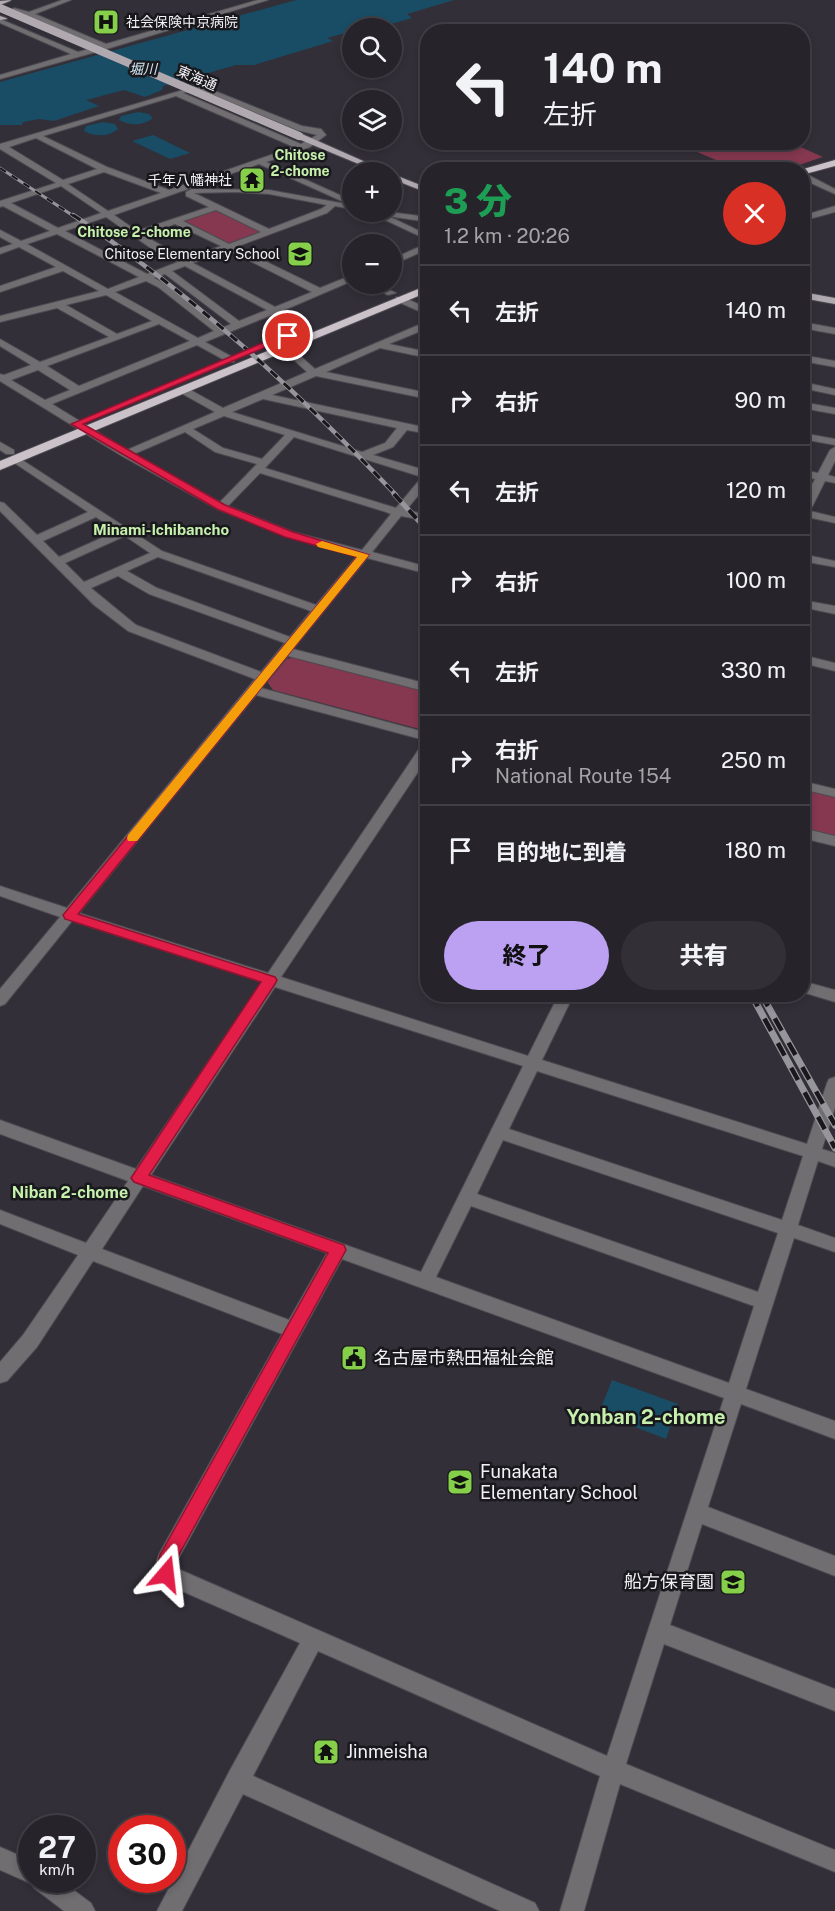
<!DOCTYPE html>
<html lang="ja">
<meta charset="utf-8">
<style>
body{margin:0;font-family:"Public Sans","Noto Sans JP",sans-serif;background:#322f36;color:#f1f3f6;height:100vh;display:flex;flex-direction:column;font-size:22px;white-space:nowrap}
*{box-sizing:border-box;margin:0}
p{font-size:20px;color:#a4a4a8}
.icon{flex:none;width:33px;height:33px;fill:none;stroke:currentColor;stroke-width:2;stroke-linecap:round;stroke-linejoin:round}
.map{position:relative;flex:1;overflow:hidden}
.sheet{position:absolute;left:420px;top:162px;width:390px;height:840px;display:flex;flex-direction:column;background:#26232a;border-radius:24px;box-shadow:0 3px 9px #0003,0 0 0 2px #424047}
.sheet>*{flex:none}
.hud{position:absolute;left:420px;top:24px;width:390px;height:126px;border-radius:24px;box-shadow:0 3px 9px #0003,0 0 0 2px #424047;background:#26232a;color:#f1f3f6;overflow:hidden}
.buttons{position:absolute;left:342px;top:18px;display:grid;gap:12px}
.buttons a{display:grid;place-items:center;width:60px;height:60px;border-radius:50%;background:#26232a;box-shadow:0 3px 9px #0003,0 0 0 2px #424047;font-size:30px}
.speed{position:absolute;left:18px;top:1815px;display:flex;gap:12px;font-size:30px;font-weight:700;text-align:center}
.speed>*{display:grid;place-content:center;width:78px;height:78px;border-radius:50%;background:#26232a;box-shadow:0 3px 9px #0003,0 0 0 2px #424047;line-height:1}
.speed small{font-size:15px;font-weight:400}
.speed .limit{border:9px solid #d22;background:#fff;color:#111}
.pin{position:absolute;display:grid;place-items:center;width:51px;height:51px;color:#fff;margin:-26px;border:3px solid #fff;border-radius:50%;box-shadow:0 2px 6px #0007}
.me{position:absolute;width:66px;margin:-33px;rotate:17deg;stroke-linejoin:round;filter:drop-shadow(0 0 4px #0008)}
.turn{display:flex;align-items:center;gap:21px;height:126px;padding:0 24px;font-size:27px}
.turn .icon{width:78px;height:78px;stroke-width:2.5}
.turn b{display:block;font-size:42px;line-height:51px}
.round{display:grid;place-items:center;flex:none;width:63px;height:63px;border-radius:32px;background:#322f36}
.summary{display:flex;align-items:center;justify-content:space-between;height:102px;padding:0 24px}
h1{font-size:36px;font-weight:800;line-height:45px;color:#1e9e55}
.button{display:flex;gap:12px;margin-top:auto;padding:12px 24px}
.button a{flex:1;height:69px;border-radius:36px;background:#bca0f2;color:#111;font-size:24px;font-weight:800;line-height:69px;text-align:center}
.button a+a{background:#322f36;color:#f1f3f6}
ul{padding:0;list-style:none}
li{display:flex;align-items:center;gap:18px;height:90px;padding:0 24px;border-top:2px solid #424047}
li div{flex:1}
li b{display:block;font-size:22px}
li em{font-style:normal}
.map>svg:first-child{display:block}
.green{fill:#85384f}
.water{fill:#184d65}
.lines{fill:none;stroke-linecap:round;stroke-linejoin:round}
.minor-casing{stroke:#4d4a52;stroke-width:2}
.major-casing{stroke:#4d4a52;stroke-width:2}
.highway-casing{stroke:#4d4a52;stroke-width:2}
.minor{fill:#716e71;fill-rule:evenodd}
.major{fill:#b1a9b0;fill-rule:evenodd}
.highway{fill:#cbc1c9;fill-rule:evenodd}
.rail-far3-casing{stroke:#97959c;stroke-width:3}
.rail-far2-casing{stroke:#97959c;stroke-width:4.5}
.rail-far1-casing{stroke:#97959c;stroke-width:5}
.rail-casing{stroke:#97959c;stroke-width:7}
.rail-far3{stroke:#19181c;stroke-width:2;stroke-dasharray:7;stroke-linecap:butt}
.rail-far2{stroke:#19181c;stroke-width:3;stroke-dasharray:9;stroke-linecap:butt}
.rail-far1{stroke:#19181c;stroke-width:4;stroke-dasharray:11;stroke-linecap:butt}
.rail{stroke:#19181c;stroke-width:4.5;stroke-dasharray:14;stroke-linecap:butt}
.major-bridge-casing{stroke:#4d4a52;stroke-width:8;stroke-linecap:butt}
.major-bridge{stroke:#b1a9b0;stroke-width:8}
.route{fill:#e11d48;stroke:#92132f;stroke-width:1.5}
.slow{fill:#f59e0b}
.labels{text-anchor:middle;stroke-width:5;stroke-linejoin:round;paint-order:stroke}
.far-poi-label{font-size:14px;fill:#f1f0f5;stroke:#19181c;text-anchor:end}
.far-water-label{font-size:14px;font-style:italic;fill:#d0e6f2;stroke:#19181c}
.far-street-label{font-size:14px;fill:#f1f0f5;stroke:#19181c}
.far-neighbourhood-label{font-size:14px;font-weight:bold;fill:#c6f0ac;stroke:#19181c}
.far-quarter-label{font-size:15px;font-weight:bold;fill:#c6f0ac;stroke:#19181c}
.neighbourhood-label{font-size:16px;font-weight:bold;fill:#c6f0ac;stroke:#19181c}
.near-poi-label{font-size:18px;fill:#f1f0f5;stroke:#19181c;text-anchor:start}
.near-neighbourhood-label{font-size:20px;font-weight:bold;fill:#c6f0ac;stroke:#19181c}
</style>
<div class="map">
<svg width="835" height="1911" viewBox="0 0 835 1911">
<rect width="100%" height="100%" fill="#322f38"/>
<g class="green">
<path d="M678,143H799L796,145L823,157C810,161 796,167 782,169C746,176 710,158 678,143Z"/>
<polygon points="214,209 218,210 262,232 227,244 183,222"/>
<polygon points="296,657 427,691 427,731 273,690 268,683 268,681 287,659"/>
<polygon points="802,788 835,797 835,837 803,828"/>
</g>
<g class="water">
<polygon points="296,0 454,0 407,14 412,18 377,28 352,28 352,36 342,34 327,38 333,41 254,65 236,65 163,86 162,90 145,97 124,90 86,100 99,106 54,121 39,119 23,122 22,125 0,125 0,82"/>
<path d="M138,112L149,114L153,118C143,126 130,126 119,120L121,116Z"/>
<path d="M103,122L115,124L118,129C109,137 94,137 84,131L86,126Z"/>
<polygon points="153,135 190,153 170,159 132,141"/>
<polygon points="612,1380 678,1404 666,1439 599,1413"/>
</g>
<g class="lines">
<g class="minor-casing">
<g id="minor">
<polygon points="62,0 71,0 35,14 106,44 258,0 268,0 110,48 0,79 0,75 71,54 0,23 0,19 78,52 99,46 11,10 14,8 29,12"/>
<path d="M200,85L302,126L321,129L326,135L310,147L266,162L351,200L344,202L259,164L114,215L137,231L209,207L186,196V192L192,189L269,190L352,205V209L335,206L327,213L236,247L320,288L352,275V281L282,311L309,327V331H303L274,314L205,342L234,358V362H228L197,345L52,404L127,450L215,412L179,392V388H187L223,408L307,372L282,349V345H288L315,369L428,321V328L389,344L428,352V358L380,348L326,372L428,393V399L316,376L272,395L428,428V434L407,430L393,447L373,455L428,471V484L406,510L428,515V521L401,516L372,552L428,567V574L367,558L293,649L428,684V692L288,656L261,688L428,733V741L256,695L79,913L268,973L423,743L428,742V757L281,977L528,1056L559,994H574L542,1060L807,1144L827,1083L829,1079L835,1077V1108L822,1149L835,1153V1167L818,1161L798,1225L835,1238V1252L794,1238L746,1389L835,1421V1439L741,1404L708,1507L835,1556V1576L702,1524L670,1625L835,1689V1711L664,1644L626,1764L835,1850V1872L620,1784L584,1911H560L600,1776L318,1651L253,1776L535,1903L539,1911H500L243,1794L182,1911H157L229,1772L300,1643L159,1581C155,1572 155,1563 159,1554L282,1334L93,1261L37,1347L7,1381L0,1383V1362L23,1335L78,1255L0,1224V1210L86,1243L128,1181L0,1134V1120L136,1169L262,982L72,921L5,1004L0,1006V989L60,917L0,896V886L67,908L255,679L128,631L94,605L0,511V502L4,503L37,535L88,512L10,460L11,458H19L162,551L316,605L357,556L285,536L217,509L122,456L0,381V374L4,375L31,365L0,346V339L40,362L109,337L57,308L0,322V316L99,291L63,271L0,292V286L56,267L19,247L0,254V248L13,244L0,237V230L21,241L50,231L3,206L0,207V201L56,183L0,149V144ZM199,89L297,130L317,135L301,144L183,93ZM176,96L294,147L169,190L107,167L43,136ZM36,138L97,169L63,180L9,147ZM104,172L161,193L108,211L68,184ZM61,186L101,213L58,228L11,203ZM236,192L269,194L327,205L321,209L269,229L194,193ZM216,210L261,232L229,244L183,221ZM106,217L152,249L178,262L147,274L65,231ZM175,224L221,246L186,259L143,235ZM57,234L139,277L108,289L27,244ZM228,250L312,292L275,307L193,263ZM185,266L267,310L239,321L172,271ZM165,274L231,324L222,328L164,283L154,278ZM146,281L158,287L214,331L198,338L115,292ZM106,295L152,321L117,334L66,305ZM159,324L190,341L79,386L47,366ZM38,370L70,390L45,400L11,380ZM263,399L397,428L385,443L362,452L232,412ZM224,416L285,435L262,459L223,448L193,429ZM185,432L215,452L257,464L220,502L134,454ZM294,437L422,477L396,508L265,468ZM260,473L386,512L391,514L362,550L293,532L228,506ZM96,517L117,531L59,557L43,541ZM125,536L150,553L84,582L65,563ZM158,557L311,611L290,637L157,588L127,571ZM118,576L149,594L285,643L261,672L136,625L91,588ZM275,987L523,1066L421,1272L151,1175ZM537,1071L803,1156L782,1220L509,1129ZM503,1140L778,1233L758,1292L477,1194ZM143,1186L327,1253L289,1320L102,1249ZM471,1206L754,1306L729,1383L436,1277ZM342,1259L724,1398L607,1756L176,1568V1563Z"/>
<polygon points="802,175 808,175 835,189 835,194 802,179"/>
<rect x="392" y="181" width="4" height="4"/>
<polygon points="835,206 835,212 802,221 802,216"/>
<polygon points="368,212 378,212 386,215 389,212 428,217 428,222 388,216 428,235 428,240"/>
<polygon points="428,243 428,249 392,265 392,259"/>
<polygon points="366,284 377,284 396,293 388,295"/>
<polygon points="396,297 402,297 428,308 428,315 396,301"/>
<polygon points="802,322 835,328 835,334 802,328"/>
<polygon points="802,355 835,361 835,367 802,361"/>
<polygon points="802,382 835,389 835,395 802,388"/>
<polygon points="802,402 835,408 835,414 802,408"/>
<polygon points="802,433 835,439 835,445 802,439"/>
<polygon points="0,442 14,450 14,454 6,454 0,450"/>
<polygon points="835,447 835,461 828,475 835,477 835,483 825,481 810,511 835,517 835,523 807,517 802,519 802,504 815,479 802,476 802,470 818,473 830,450"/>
<polygon points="802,554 835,561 835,567 802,561"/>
<polygon points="802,600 835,606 835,614 802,607"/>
<polygon points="802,655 835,663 835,671 802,663"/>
<polygon points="802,781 835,789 835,797 802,789"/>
<polygon points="802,828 835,836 835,846 802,838"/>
<polygon points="802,981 835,990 835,1002 802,992"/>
<polygon points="0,1847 32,1861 32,1880 60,1880 91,1903 95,1911 64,1911 34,1888 32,1884 0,1870"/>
</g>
</g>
<g class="major-casing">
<g id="major">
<polygon points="11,0 10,1 0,5 0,1"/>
<polygon points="0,16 6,18 7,19 0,20"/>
<polygon points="296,134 302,134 388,172 378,172 296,138"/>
<polygon points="392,174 428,188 428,193 392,179"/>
<polygon points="802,292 835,298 835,304 802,298"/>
</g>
</g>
<g class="highway-casing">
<g id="highway">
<polygon points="835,160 835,166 805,174 802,175 802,170 800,170"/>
<polygon points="428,285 428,292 0,470 0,461"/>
</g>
</g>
<use href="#minor" class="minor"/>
<use href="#major" class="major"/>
<use href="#highway" class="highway"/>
<g class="rail-far3-casing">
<polyline id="rail-far3" points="0,168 75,217"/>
</g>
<g class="rail-far2-casing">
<path id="rail-far2" d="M73,215C193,294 297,391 396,495"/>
</g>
<g class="rail-far1-casing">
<polyline id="rail-far1" points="394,494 428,531"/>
</g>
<g class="rail-casing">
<g id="rail">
<polyline points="751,994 835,1148"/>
<polyline points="761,994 835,1125"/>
</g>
</g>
<use href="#rail-far3" class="rail-far3"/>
<use href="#rail-far2" class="rail-far2"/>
<use href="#rail-far1" class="rail-far1"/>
<use href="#rail" class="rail"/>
<g class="major-bridge-casing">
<polyline id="major-bridge" points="0,8 299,136"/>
</g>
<use href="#major-bridge" class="major-bridge"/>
</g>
<polygon class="route" points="284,334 292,336 83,424 225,505 293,532 369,555 78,914 275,977 277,980 275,984 149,1175 344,1245 346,1250 175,1562 172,1581 166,1583 159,1581 156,1574 160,1555 328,1253 134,1182 131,1178 261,982 65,919 63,915 357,557 285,537 217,509 71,424"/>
<polygon class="slow" points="322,541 369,555 137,841 128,841 127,838 128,835 357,557 318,547 316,544"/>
<defs>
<g id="hospital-square" transform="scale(1.35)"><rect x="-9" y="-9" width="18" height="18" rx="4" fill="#86cf4b" stroke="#19181c"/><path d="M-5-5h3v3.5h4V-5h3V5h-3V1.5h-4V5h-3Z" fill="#111"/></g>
<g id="temple-square" transform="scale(1.35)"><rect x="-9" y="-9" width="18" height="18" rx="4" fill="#86cf4b" stroke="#19181c"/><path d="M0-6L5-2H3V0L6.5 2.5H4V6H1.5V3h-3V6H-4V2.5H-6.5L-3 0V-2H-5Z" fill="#111"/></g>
<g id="school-square" transform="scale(1.35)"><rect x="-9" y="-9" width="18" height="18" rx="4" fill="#86cf4b" stroke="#19181c"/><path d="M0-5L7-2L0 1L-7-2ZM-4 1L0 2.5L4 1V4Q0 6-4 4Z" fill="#111"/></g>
<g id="civic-square" transform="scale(1.35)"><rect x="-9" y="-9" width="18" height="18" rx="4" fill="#86cf4b" stroke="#19181c"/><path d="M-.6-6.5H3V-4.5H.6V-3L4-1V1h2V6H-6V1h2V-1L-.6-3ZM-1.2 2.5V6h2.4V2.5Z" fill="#111"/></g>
</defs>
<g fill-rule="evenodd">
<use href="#hospital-square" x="106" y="22"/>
<use href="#temple-square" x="252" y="180"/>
<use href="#school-square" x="300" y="254"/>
<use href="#civic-square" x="354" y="1358"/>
<use href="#school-square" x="460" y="1482"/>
<use href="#school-square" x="733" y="1582"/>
<use href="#temple-square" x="326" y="1752"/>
</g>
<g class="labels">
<g class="far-poi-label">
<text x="126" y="27" text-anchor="start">社会保険中京病院</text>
<text x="232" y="185">千年八幡神社</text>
<text x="280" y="259">Chitose Elementary School</text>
</g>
<g class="far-water-label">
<text x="143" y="74">堀川</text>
</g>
<g class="far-street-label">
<text transform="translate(197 78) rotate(23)" y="5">東海通</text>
</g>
<g class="far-neighbourhood-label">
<text x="300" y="160">Chitose<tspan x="300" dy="16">2-chome</tspan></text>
<text x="134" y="237">Chitose 2-chome</text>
</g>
<g class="far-quarter-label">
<text x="161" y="535">Minami-Ichibancho</text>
</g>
<g class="neighbourhood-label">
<text x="70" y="1198">Niban 2-chome</text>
</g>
<g class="near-poi-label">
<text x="374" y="1364">名古屋市熱田福祉会館</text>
<text x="480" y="1478">Funakata<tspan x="480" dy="21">Elementary School</tspan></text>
<text x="714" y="1588" text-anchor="end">船方保育園</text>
<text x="346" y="1758">Jinmeisha</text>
</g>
<g class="near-neighbourhood-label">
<text x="646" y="1424">Yonban 2-chome</text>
</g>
</g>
</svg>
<div class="buttons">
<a><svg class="icon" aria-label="search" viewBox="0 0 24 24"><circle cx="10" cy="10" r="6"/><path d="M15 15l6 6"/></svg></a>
<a><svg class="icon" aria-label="layers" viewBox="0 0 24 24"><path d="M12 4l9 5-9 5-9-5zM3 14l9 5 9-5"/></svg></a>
<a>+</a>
<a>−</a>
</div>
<div class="speed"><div>27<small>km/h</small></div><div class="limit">30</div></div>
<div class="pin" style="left:288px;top:336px;background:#d93025"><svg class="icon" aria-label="arrive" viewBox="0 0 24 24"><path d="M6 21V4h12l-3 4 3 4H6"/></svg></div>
<svg class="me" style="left:166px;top:1574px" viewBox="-20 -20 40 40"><path d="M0-17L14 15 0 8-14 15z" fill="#e11d48" stroke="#fff" stroke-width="4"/></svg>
<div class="hud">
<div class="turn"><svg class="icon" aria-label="left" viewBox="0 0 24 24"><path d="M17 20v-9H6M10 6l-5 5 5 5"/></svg><div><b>140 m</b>左折</div></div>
</div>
<section class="sheet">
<div class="summary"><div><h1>3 分</h1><p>1.2 km · 20:26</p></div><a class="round" style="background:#d93025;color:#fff"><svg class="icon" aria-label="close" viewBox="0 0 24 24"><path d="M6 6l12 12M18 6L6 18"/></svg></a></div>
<ul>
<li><svg class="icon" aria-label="left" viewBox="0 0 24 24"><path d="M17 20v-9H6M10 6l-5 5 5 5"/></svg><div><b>左折</b></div><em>140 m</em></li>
<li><svg class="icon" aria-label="right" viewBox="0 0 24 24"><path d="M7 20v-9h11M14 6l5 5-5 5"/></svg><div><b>右折</b></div><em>90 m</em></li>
<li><svg class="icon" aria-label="left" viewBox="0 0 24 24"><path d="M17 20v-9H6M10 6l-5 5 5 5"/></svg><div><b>左折</b></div><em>120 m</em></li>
<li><svg class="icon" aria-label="right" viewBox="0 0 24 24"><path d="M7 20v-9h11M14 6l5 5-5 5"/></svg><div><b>右折</b></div><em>100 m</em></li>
<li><svg class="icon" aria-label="left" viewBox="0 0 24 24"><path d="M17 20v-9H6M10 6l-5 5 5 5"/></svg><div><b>左折</b></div><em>330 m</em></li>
<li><svg class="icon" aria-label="right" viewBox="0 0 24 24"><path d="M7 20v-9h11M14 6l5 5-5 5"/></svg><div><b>右折</b><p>National Route 154</p></div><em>250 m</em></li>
<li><svg class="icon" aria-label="arrive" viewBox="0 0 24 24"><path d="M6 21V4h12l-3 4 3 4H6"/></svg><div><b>目的地に到着</b></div><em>180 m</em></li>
</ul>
<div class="button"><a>終了</a><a>共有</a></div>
</section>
</div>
